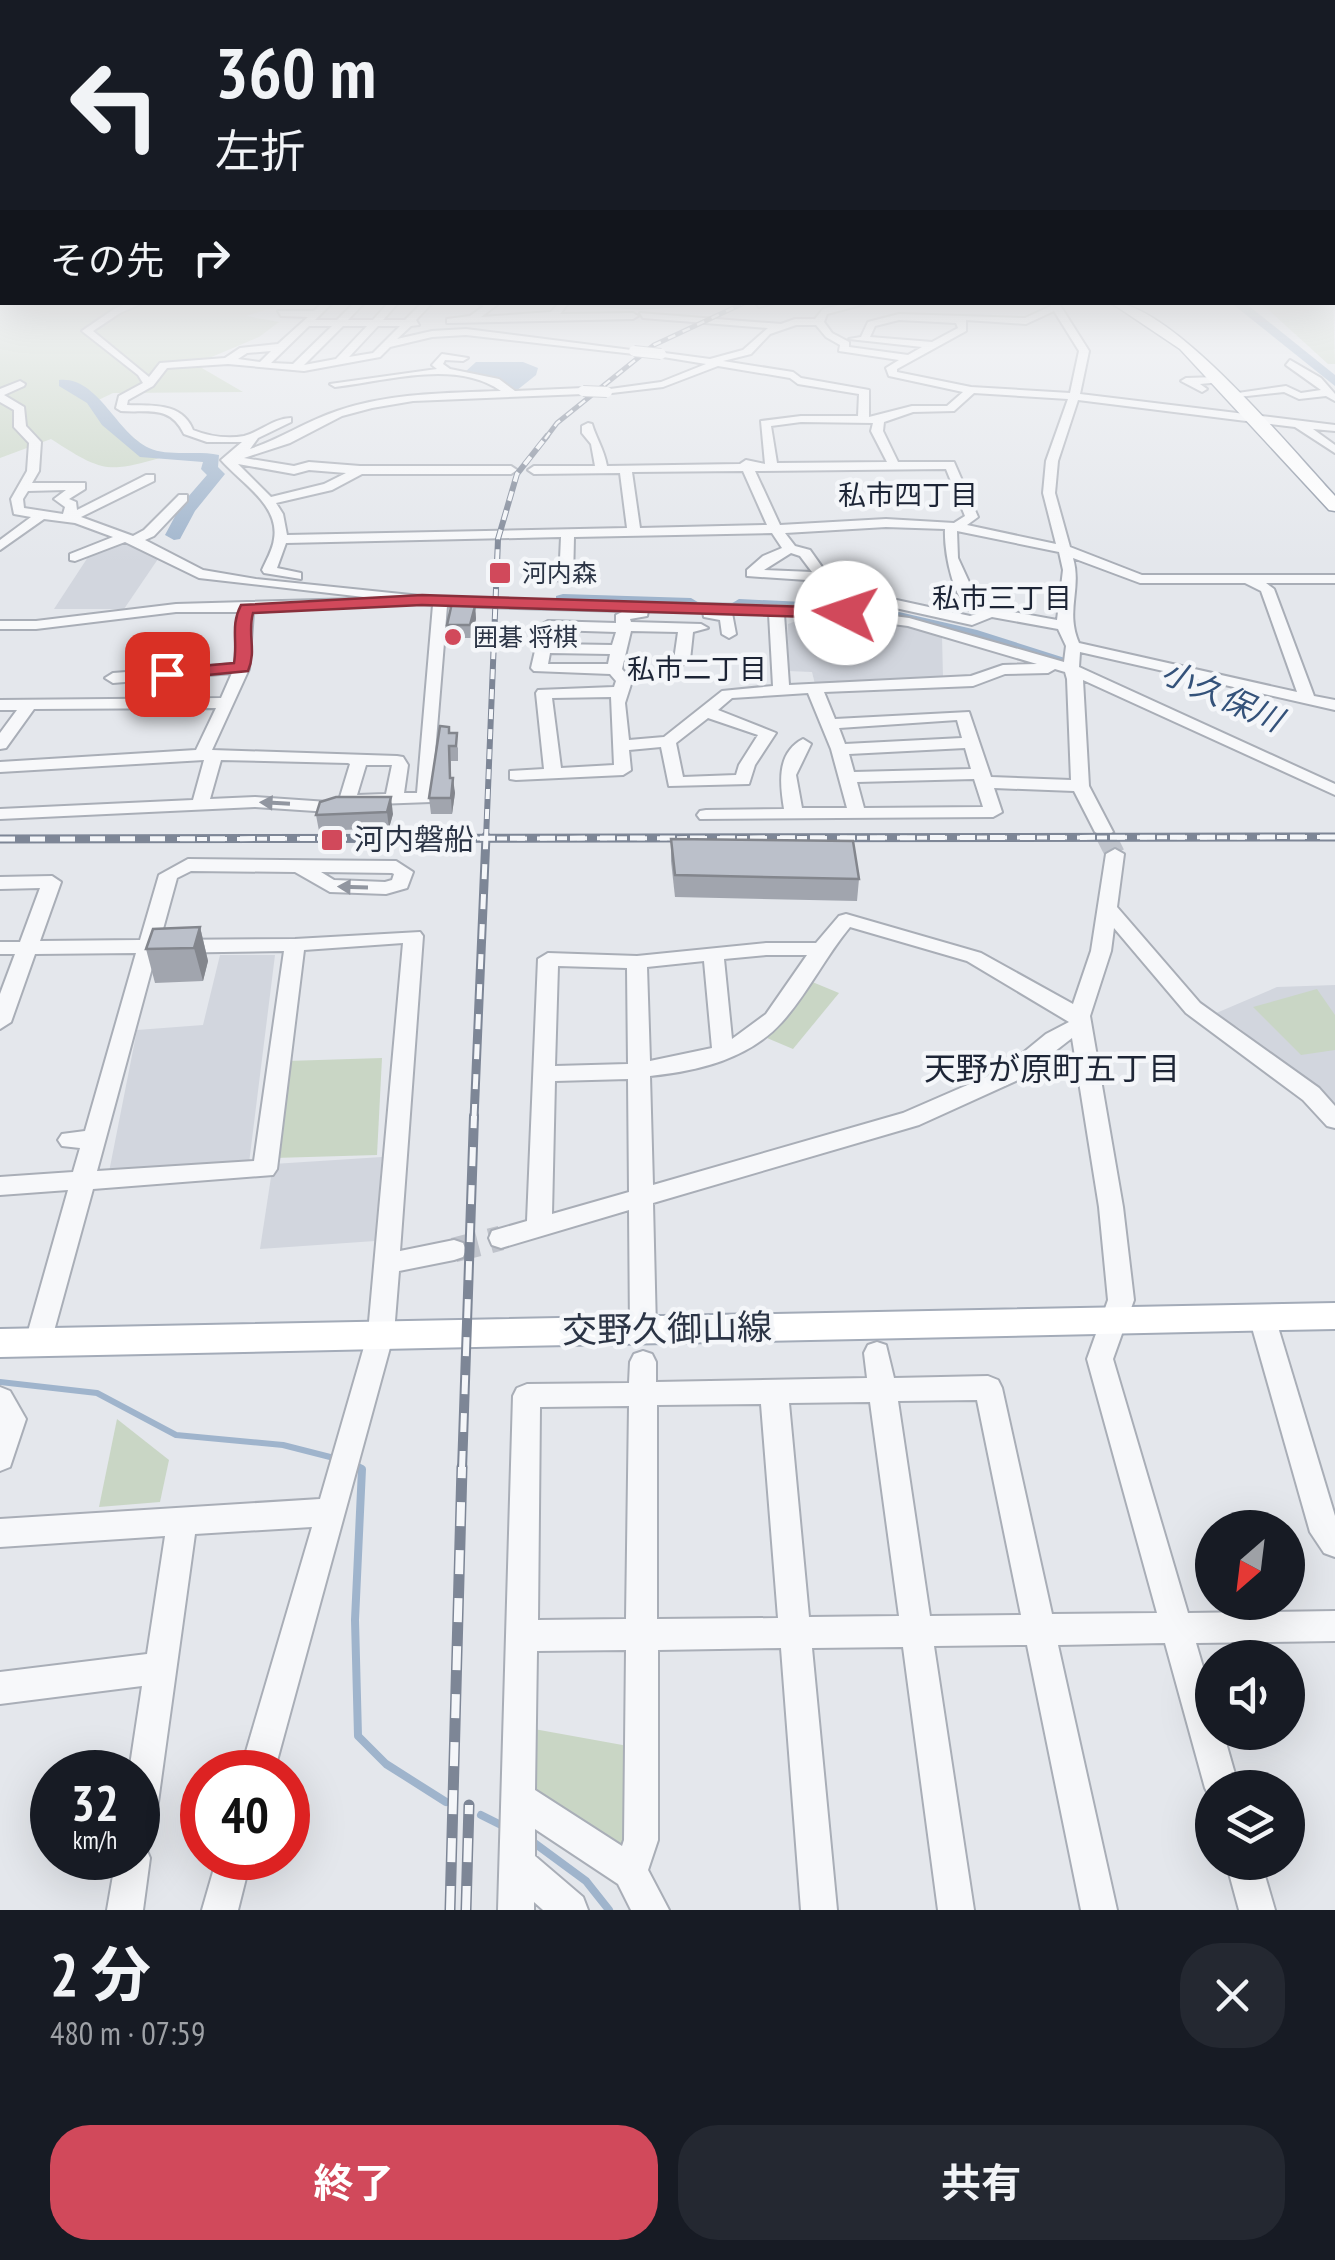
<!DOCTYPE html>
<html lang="ja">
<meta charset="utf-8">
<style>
body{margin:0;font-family:"PT Sans Narrow","Noto Sans JP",sans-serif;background:#242831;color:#f1f3f6;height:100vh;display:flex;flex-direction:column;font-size:38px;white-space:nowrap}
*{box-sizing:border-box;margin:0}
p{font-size:32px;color:#9ea1a6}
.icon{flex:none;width:55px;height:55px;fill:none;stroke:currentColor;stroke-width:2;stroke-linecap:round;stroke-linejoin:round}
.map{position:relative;height:1910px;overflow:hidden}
.side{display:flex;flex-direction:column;background:#171b24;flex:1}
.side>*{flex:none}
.top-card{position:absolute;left:0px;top:0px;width:1335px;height:305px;box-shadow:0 10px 40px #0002;background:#171b24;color:#f1f3f6;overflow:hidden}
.needle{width:65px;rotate:208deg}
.controls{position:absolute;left:1195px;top:1510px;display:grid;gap:20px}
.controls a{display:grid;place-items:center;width:110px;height:110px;border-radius:50%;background:#171b24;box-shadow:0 10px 40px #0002;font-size:50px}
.speed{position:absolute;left:30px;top:1750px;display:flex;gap:20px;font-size:50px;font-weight:700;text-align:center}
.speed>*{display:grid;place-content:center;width:130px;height:130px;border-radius:50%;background:#171b24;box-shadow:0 10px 40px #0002;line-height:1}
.speed small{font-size:25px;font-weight:400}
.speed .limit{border:15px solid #d22;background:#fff;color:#111}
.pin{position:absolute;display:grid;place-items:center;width:85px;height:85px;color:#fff;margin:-42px;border-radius:20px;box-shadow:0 5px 15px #0006}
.me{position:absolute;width:110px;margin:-55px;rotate:274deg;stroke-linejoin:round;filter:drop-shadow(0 0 8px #0008)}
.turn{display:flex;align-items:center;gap:35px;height:210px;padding:0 50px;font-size:45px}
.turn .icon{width:130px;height:130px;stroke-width:2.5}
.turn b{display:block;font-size:70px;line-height:85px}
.then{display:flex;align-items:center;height:95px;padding:0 50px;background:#0003;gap:20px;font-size:38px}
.round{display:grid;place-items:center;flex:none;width:105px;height:105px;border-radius:40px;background:#242831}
.headline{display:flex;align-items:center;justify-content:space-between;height:170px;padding:0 50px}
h1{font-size:60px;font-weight:700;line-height:75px}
.action{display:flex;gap:20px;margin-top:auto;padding:20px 50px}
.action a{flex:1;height:115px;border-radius:40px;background:#d1495b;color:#fff;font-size:40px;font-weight:700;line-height:115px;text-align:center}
.action a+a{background:#242831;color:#f1f3f6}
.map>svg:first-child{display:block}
.built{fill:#d2d6de}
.green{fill:#c9d6c5}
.water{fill:#9fb4cc}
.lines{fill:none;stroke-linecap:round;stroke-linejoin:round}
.stream-far1{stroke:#9fb4cc;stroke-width:6}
.stream{stroke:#9fb4cc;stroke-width:8}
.river{fill:#9fb4cc;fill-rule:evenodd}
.minor-tunnel-far2{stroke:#bfc3cb;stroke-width:16;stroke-dasharray:16 8;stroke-linecap:butt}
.minor-tunnel-far1{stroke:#bfc3cb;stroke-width:20;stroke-dasharray:20 10;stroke-linecap:butt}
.minor-tunnel{stroke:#bfc3cb;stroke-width:25;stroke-dasharray:25 12;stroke-linecap:butt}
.minor-casing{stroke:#a9aeb7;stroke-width:4}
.major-casing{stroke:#a3abb8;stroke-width:4}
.highway-casing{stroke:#8b94a3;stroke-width:3}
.minor{fill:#f7f8fa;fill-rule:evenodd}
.major{fill:#fff;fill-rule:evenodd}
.highway{fill:#fff;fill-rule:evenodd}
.rail-far4-casing{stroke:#7d8696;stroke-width:5}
.rail-far3-casing{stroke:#7d8696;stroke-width:6}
.rail-far2-casing{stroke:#7d8696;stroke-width:9}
.rail-far1-casing{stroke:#7d8696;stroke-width:10}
.rail-casing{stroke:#7d8696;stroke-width:11}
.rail-far4{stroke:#f4f6f9;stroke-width:2.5;stroke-dasharray:8;stroke-linecap:butt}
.rail-far3{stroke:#f4f6f9;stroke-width:4;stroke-dasharray:10;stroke-linecap:butt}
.rail-far2{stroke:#f4f6f9;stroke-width:5;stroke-dasharray:15;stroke-linecap:butt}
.rail-far1{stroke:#f4f6f9;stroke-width:6;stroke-dasharray:19;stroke-linecap:butt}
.rail{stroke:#f4f6f9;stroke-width:8;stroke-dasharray:24;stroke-linecap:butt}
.minor-bridge-casing{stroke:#a9aeb7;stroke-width:12;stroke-linecap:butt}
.minor-bridge{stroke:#f7f8fa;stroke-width:10}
.wall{fill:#a1a5ae}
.shaded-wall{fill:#83868d}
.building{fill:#bbc0ca;stroke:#83868d;stroke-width:2.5}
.oneway{fill:#9196a0}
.route{fill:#d1495b;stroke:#882f3b;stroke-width:2.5}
.poi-dot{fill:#d1495b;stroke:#f4f6f9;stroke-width:4}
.labels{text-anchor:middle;stroke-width:9;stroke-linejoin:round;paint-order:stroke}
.far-poi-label{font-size:25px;fill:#2b3445;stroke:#f4f6f9;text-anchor:start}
.far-neighbourhood-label{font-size:28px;fill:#1d2536;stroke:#f4f6f9}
.poi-label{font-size:30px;fill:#2b3445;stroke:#f4f6f9;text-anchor:start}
.water-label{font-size:32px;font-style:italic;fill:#34527a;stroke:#f4f6f9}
.neighbourhood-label{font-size:32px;fill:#1d2536;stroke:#f4f6f9}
.near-street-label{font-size:35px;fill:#2b3445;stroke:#f4f6f9}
</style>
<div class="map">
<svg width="1335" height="1910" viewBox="0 0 1335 1910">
<rect width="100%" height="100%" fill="#e4e7ec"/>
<g class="built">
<polygon points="131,542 160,556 124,609 54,609 90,554 116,543"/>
<polygon points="810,616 898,624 942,636 943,678 815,684 812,672 787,671 788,624"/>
<polygon points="220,955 275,955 249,1163 109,1172 137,1030 203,1025"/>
<polygon points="1335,985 1335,1107 1239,1028 1214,1014 1277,987"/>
<polygon points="382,1157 375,1241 260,1249 273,1164"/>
</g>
<g class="green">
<path d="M0,296L2,302L289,303L246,316L279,322L259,337L195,364L243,392L113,393L90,404L148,449L170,455C108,473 105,474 51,439L0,458Z"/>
<polygon points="1333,296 1335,364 1328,364 1261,303 1332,302"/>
<polygon points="810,981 839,993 793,1049 767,1038"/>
<polygon points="1317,989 1335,1015 1335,1050 1301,1055 1253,1007"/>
<polygon points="382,1058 377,1155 274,1158 287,1061"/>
<polygon points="117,1419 169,1460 160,1502 99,1507"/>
<polygon points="534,1729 628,1746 627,1855 531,1792"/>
</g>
<polygon class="water" points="476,362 523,362 538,368 536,375 516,391 492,377 465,372"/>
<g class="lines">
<g class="stream-far1">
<polyline points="0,1382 97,1393 176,1435 283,1445 338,1459"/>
<polyline points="353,1465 362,1470"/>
</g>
<g class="stream">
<polyline points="358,1467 362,1469 355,1620 358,1736 386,1764 446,1802"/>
<polyline points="481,1815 505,1827"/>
<polyline points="533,1842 586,1881 609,1910"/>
</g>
<g class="river">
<polygon points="525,302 744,302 641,310"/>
<polygon points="1230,302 1244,302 1335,375 1335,386"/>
<path d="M59,380C98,376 116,433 149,448C168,457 198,450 219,455L218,467L225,474L195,511L180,539L174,540L165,535L181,505L207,475L201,469L203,462L140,457L102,425L87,403L59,386Z"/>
<polygon points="563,594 691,598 701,604 691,610 556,604 556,596"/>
<polygon points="739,599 846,604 856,610 846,616 732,609 729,605"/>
<polygon points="899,612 977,630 1068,659 1071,663 1061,669 964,639 892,622 892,614"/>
</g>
<polyline class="minor-tunnel-far2" points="1104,832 1107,839"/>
<polyline class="minor-tunnel-far1" points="1106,836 1115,854"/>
<polyline class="minor-tunnel" points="454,1250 501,1238"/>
<g class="minor-casing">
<g id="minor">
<path d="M131,302H145L120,313L93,331L149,377L160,363L225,358L240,348L278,344L308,317L281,316L278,311H314L323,302H333L315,320H337L355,302H365L348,320H373L389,302H399L383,320H405L423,302H433L416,320L419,325L411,326L397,339L432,331L466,329L639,351L634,354L466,335L432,337L390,347L380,357L304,371L228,364L167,368L153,386L128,400L127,405C152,406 182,402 193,430C208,436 227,439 244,436C260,432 274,418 291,418V422L258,438L250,449C280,439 307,421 337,411C389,393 446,393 501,391C456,359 386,381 335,387L330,384L437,369L432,365L442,354L468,358L463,361L445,360L443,364L450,369L499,379L515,391L583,388L588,391L583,394L413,401L372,408L342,416L290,443L244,458L294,466L309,462L360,466H511L517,470L511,474H362L332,490L276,503L283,514L287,535L627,528L620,473L534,474L528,470L534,466H595L591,444L582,433V426L588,423L592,424C596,438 604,449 607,466L740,464L746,460L765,464L761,421L801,416H858L859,394L798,384L790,378L718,366L663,387L603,394V390L661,382L706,364L657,356V352L710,359L743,350L768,328L643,318L640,313L781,324L795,319H815L823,309L853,302H872L827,314L824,322L832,333L849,342V347L908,355L922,347L849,339L861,337L868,322L899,314L1025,318L1051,306L1049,302H1058L1089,351L1080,394L1335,425V431L1313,429L1335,445V453L1295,427L1078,400L1058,461L1055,493L1070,547L1142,575H1335V583H1266L1274,589L1314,696L1335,700V710L1080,652L1079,667L1335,784V795L1083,680L1089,786L1113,832L1104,837L1095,832L1074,791L994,788L1002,812L993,817L700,819L697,815L700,811L706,810L784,809C780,784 776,753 803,739L811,744L796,775L802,808H847L831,749L808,693L732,698L718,710L776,733L755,765L749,784L669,786L661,747L629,750L631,770L623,775L516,780L510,779V771L544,769L536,693L538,690L614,687L616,681L610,674L534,671L531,668L541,625L548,621L616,623V615L624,611L447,606L431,802L349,805L330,812L255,807L0,819V809L193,800L204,760L0,772V762L196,750L216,708L34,709L6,748L0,749V733L17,710H0V700L221,698L232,673L113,683L105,678L113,673L235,664L239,612H176L36,629H0V621H36L176,604L356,599L358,602L351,606L253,612L249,669L212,750L397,756L403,757L408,765L404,793H417L433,605L199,578L125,542L75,561L70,560V554L113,537L75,523L44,519L0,550V540L31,517L14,514L11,499L27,471L29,443L14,427V410L0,402V389L20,381L25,384L24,386L4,395L24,407L26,426L41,442L39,471L32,483H85V489L69,499L76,502L77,510L146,475H154V481L81,517L133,536L144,530L179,495H187V501L154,536L145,540L203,570L256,579L440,598L825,607L909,618L1064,662L1066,646L1058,629L992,617L972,625L882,605L874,592L822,581L747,576V570L763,556L782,548L772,533L574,537L573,581L566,585L559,581L561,537L286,543L277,568L301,573V579L264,573L262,570C266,561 273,549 274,539C280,505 240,482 221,460L242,442H207L184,434C170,405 149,413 121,411L116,408L119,396L143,383L138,375L82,331L114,309ZM1054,311L1079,351L1070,393L971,387L897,372V369L966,331V320L1026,324ZM899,320L956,323L958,328L932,342L870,337L875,326ZM796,325H816L826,337L840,345L839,351L899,360L886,368L889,376L963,392L947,406H912L869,417V390L801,378L793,372L723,361L751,354L770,334ZM309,326H332L293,364L271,363ZM343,326H367L336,359L304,365ZM378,326H400L373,353L349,357ZM271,351L260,362L238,359L247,353ZM974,393L1068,399L1046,461L1043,493L1056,544L967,525L978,517L954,462H898L883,431L884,422L913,412L954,411ZM801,422L873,423L871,431L887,462L777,463L771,426ZM238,464L294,474L309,470L346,473L324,484L271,497ZM946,469L965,516L954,523L886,519L780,525L755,471ZM743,471L767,525L640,528L632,472ZM66,490L54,499L65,507L63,514L24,508L23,499L28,491ZM886,527L945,529C944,551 953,605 976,614L970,616L892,599L884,586L827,574L810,550L795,546L785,533ZM957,531L1059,552L1063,570L1057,620L980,606L958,558ZM791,553L800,556L812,572L764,570ZM1073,558L1140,583H1245L1261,591L1297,692L1079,643C1065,611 1082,589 1073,558ZM648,611L703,612L704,617L720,620L722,634L729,638L736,634L732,613L769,614L773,686L722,691L664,737L629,740L625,703L632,681L622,669L631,631L678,632L674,660L682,665L690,660L693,632L708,628L701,624L631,622L630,619L647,616ZM784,614L825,615L908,626L1037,664L1003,665L971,676L789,685ZM554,630L616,632L612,645L552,644ZM550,653L610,654L608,664H548ZM1055,669L1065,672L1067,679L1071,780L991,777L969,712L835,719L824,692L973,686L1005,674L1048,673ZM611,697L614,765L561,768L552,698ZM708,718L758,735L739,765L736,775L683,777L676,743ZM957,720L962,738L845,744L839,728ZM965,748L971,769L854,772L849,754ZM221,760L348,763L350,764L340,797L328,802L255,797L210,799ZM366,765H392L386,794L357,795ZM974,779L983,807L864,808L857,782Z"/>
<polygon points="474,302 497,305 481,317 551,312 560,302 569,302 560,314 633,313 638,316 633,319 447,323 447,319 470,316 484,306"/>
<polygon points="755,302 779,302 759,307"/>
<polygon points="1122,302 1116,306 1111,303 1112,302"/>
<polygon points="1290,360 1321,378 1335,394 1335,401 1326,396 1299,399 1284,392 1229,398 1224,395 1286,386 1301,393 1321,390 1286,365"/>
<polygon points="1217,377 1222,380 1221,382 1200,384 1207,389 1202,392 1181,381 1186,378"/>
<path d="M1115,849L1124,854L1117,907L1200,1003L1319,1088L1335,1106V1128L1327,1126L1303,1100L1186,1013L1114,928L1111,951L1090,1016L1123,1207L1134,1300L1113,1359L1188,1613L1335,1611V1641L1196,1643L1212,1698V1732H1223L1239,1788H1212V1801L1205,1788L1165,1643L1058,1645L1117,1910H1081L1027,1645L934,1646L974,1910H938L903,1647L812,1648L837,1910H801L781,1648L658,1650V1840L648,1870L669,1910H631L618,1884L535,1829V1856L583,1897L588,1910H543L534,1902V1910H498L513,1396L517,1388L527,1384L629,1383L630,1362L634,1354L643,1351L652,1354L656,1362V1382L867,1378L864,1353L868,1345L877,1342L886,1345L894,1378L988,1376L998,1380L1002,1388L1052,1614L1157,1613L1087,1359L1108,1300L1099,1207L1072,1038L1018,1080L919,1125L653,1203L656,1329L652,1337L643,1340L634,1337L630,1329L629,1210L501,1248L492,1245L489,1238L492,1231L527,1221L538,959L548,953L637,956L766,943H816L839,916L846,914L981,953L1073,1004L1091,951L1106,854ZM850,927L967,961L1069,1022L1046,1034L1002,1070L903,1113L653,1185L650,1076C698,1071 749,1059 782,1022C808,993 825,957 850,927ZM766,955H807L766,1014L732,1039L724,959ZM704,961L712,1048L650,1061L647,967ZM558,966L627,968L628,1064L555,1066ZM628,1079L629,1192L552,1214L555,1081ZM977,1400L1021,1615L930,1616L898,1401ZM870,1402L899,1616L809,1617L789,1403ZM761,1404L778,1618L657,1619V1405ZM629,1406L626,1619L538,1620L540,1407ZM626,1650L624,1840L622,1846L535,1790L537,1651Z"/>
<path d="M188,859L396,861L413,872L407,888L386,894L330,892L295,872L191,871L177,878L160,940L295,939L420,932L423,936L400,1251L454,1240L463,1243L466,1250L463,1257L454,1260L399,1271L394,1333L274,1772H240L312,1527L195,1534L155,1824L150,1836L138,1841V1772H129L142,1686L0,1704V1672L147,1654L165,1536L0,1547V1519L320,1499L368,1333L403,943L304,950L277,1169L273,1175L93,1189L51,1342L47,1350L38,1353L29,1350L25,1342L68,1190L0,1195V1177L73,1172L80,1148L62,1146L58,1140L62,1134L85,1131L136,953L35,954L11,1022L0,1029V994L15,954H0V942H20L40,888L0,889V877L52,876L61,882L40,941L140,940L159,875ZM321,872L392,873L394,874L392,880L385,882L334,880ZM284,951L254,1161L97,1171L156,953Z"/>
<polygon points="1262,1306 1271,1309 1275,1317 1335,1516 1335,1557 1324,1553 1310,1532 1249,1317 1253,1309"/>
<polygon points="0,1387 10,1391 26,1419 10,1467 0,1471"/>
<polygon points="138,1842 145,1846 150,1858 143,1910 107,1910 116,1858 138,1858"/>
<polygon points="217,1858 251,1858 238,1910 202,1910"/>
<polygon points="1226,1862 1261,1862 1275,1910 1239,1910"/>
</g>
</g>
<g class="major-casing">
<polygon id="major" points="1335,1303 1335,1329 0,1357 0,1329"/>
</g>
<g class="highway-casing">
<path id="highway" d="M1110,302C1171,302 1291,449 1335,496V511L1329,510L1180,349Z"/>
</g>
<use href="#minor" class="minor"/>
<use href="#major" class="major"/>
<use href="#highway" class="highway"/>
<g class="rail-far4-casing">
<polyline id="rail-far4" points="545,439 557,423 654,345 746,302"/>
</g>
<g class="rail-far3-casing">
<g id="rail-far3">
<polyline points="177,839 1335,837"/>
<polyline points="486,839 498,539 517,474 547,436"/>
</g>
</g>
<g class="rail-far2-casing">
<g id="rail-far2">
<polyline points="0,839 1335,837"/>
<polyline points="474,1119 486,836"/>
</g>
</g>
<g class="rail-far1-casing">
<polyline id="rail-far1" points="462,1470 474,1116"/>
</g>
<g class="rail-casing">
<g id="rail">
<polyline points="450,1910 462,1467"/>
<polyline points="466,1910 469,1805"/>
</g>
</g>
<use href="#rail-far4" class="rail-far4"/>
<use href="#rail-far3" class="rail-far3"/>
<use href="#rail-far2" class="rail-far2"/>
<use href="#rail-far1" class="rail-far1"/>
<use href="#rail" class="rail"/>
<g class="minor-bridge-casing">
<g id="minor-bridge">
<polyline points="634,351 661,354"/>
<polyline points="583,391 607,392"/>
</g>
</g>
<use href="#minor-bridge" class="minor-bridge"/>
</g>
<g class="wall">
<polygon points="475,606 476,619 471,638 449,638 447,625"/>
<polygon points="449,733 458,748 458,761 451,761 451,778 455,793 452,814 431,814 429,798"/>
<polygon points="336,797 393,814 389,828 319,831 316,815"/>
<polygon points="671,839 859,879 857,901 675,897 671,861"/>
<polygon points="200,927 208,961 203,981 155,983 146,949"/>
</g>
<g class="shaded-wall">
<polygon points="475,606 476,619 471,638 470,625"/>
<polygon points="453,778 455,793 452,814 451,798"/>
<polygon points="391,797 393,814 389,828 387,812"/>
<polygon points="200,927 208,961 203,981 194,948"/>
</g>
<g class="building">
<polygon points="452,603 475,606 470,625 447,625"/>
<polygon points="440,726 449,727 449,733 457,733 456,746 449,746 450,778 453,778 451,798 429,798"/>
<polygon points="336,797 391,797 387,812 316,815 320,802"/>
<polygon points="671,839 853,841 859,879 675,875"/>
<polygon points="200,927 194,948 146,949 153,929"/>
</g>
<defs><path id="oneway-solid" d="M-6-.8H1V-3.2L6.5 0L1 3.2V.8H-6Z" transform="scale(2.5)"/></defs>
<g class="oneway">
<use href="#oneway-solid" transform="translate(275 803) rotate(-177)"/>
<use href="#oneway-solid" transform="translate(353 887) rotate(-178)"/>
</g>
<linearGradient id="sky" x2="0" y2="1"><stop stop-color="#8bb4dd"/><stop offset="0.53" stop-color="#f3f4f6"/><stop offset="1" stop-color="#f3f4f6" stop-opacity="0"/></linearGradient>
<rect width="1335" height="563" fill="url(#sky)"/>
<path class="route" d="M422,595L846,608L854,613L846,618L422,605L253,613C247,634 257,650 248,671L167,679L158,674L167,669L234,663C238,641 230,626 241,605Z"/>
<g class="poi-dot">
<rect x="488" y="561" width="24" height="24" rx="5"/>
<circle cx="453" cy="637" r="10"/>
<rect x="320" y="828" width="24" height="24" rx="5"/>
</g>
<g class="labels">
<g class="far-poi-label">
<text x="522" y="582">河内森</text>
<text x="473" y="646">囲碁 将棋</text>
</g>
<g class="far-neighbourhood-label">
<text x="908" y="505">私市四丁目</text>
<text x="1002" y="608">私市三丁目</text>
<text x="697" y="679">私市二丁目</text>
</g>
<g class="poi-label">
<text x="354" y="850">河内磐船</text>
</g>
<g class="water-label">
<text transform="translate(1222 696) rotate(24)" y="11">小久保川</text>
</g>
<g class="neighbourhood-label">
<text x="1052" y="1080">天野が原町五丁目</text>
</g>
<g class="near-street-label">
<text transform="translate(667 1329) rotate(-1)" y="12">交野久御山線</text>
</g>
</g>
</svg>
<div class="controls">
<a><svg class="needle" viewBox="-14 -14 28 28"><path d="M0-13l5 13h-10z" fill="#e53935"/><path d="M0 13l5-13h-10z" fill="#9ea1a6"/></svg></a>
<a><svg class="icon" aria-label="sound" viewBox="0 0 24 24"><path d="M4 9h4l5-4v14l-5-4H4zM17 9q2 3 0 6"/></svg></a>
<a><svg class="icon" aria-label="layers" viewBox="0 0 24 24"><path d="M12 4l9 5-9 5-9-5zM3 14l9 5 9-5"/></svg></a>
</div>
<div class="speed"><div>32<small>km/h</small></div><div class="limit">40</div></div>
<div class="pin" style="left:167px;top:674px;background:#d93025"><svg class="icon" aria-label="arrive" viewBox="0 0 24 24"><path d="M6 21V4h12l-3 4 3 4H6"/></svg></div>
<svg class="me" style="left:846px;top:613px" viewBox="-20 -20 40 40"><circle r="19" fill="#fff"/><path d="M0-13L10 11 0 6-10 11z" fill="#d1495b"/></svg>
<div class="top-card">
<div class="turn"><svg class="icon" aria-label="left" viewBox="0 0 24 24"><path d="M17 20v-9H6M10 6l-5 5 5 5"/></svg><div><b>360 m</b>左折</div></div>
<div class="then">その先<svg class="icon" aria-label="right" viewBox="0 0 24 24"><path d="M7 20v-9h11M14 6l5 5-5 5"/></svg></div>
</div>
</div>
<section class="side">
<div class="headline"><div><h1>2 分</h1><p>480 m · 07:59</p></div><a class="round"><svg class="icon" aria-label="close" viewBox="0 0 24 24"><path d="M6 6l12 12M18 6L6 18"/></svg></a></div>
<div class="action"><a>終了</a><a>共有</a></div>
</section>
